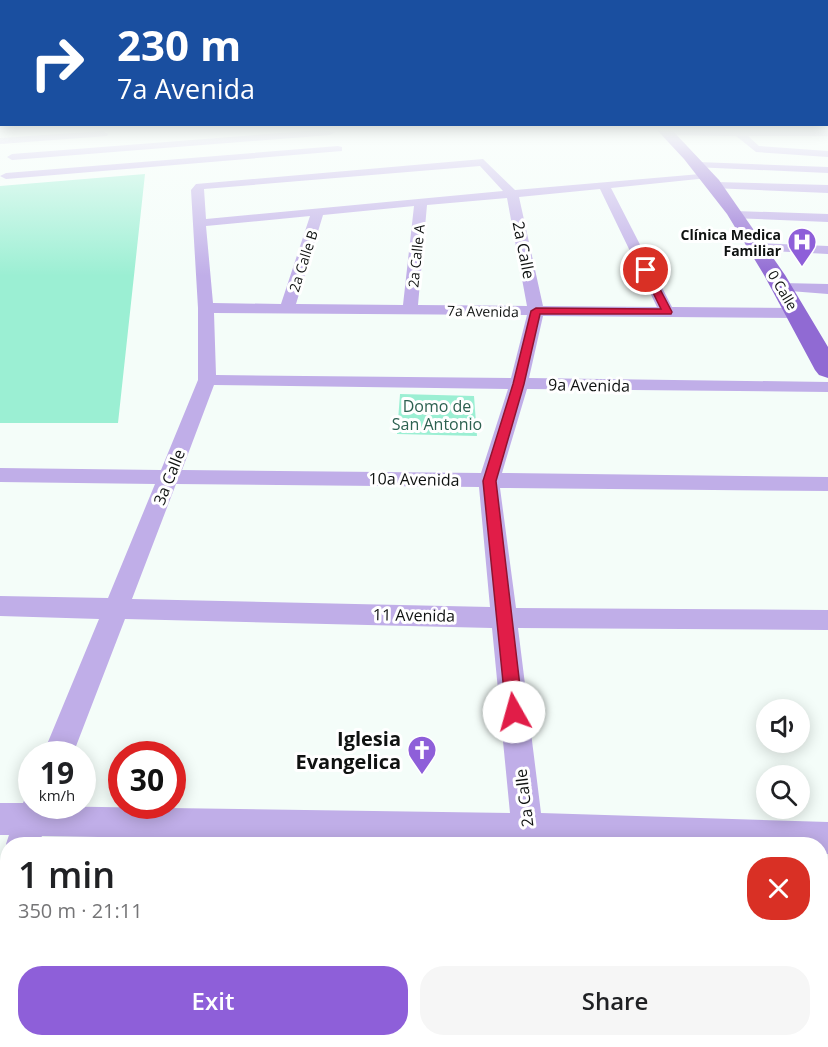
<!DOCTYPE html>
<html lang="en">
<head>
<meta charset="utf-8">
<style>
	body { margin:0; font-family:"Open Sans",sans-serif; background:#f6f6f6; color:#202124; height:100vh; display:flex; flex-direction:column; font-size:22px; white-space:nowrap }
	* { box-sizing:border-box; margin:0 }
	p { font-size:20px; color:#757577 }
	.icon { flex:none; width:33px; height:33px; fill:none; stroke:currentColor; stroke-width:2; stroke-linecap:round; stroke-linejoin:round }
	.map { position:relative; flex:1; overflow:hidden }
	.drawer { position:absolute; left:0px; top:837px; width:828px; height:210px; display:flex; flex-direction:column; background:#fff; border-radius:24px 24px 0 0; box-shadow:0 3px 15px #0003 }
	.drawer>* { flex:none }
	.top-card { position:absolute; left:0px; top:0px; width:828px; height:126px; box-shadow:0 3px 15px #0003; background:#1a4fa0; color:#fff; overflow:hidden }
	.fabs { position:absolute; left:756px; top:699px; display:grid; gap:12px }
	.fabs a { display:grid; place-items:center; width:54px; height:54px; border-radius:50%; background:#fff; box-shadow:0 3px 15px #0003; font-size:30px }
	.speed { position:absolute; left:18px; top:741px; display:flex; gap:12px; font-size:30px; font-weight:700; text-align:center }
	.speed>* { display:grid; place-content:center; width:78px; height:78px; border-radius:50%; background:#fff; box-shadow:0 3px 15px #0003; line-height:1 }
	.speed small { font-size:15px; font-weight:400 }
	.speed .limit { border:9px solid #d22; background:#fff; color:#111 }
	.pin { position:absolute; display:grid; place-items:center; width:51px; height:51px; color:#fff; margin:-26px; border:3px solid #fff; border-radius:50%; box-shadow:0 2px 6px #0007 }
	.me { position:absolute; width:66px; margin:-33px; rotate:353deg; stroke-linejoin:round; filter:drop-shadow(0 0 4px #0008) }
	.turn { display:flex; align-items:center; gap:21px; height:126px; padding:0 18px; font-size:27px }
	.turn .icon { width:78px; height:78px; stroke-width:2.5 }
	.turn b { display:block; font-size:42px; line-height:51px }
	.round { display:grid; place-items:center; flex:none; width:63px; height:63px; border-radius:24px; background:#f6f6f6 }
	.overview { display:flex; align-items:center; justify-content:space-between; height:102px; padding:0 18px }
	h1 { font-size:36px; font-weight:600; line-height:45px }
	.button { display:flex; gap:12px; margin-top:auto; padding:12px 18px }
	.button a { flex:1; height:69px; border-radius:24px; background:#8e5fd9; color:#fff; font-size:24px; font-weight:600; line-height:69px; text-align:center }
	.button a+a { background:#f6f6f6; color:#202124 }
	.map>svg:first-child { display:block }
	.green { fill:#9befd3 }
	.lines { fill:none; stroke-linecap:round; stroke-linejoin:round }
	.minor { fill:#c0aee8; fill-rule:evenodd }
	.primary { fill:#906ad3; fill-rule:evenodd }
	.route { fill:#e11d48; stroke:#92132f; stroke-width:1.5 }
	.labels { text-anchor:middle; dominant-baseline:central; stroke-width:6; stroke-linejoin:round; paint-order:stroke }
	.far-poi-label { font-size:14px; font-weight:bold; fill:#0f1211; stroke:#fff; text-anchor:end }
	.far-street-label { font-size:14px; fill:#0f1211; stroke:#fff }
	.street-label { font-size:16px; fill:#0f1211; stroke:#fff }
	.park-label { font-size:16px; fill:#2d6151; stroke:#fff }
	.near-poi-label { font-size:20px; font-weight:bold; fill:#0f1211; stroke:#fff; text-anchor:end }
</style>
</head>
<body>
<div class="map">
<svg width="828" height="1047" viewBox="0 0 828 1047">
	<rect width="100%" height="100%" fill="#f4fdf9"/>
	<path class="green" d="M145 174 118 423H0V186Z
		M400 394 474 396 477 436 397 434Z"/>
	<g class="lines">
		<path class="minor" d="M319 130 335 132 330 135 12 160 7 157 12 154Z
			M667 130H828V136H748L759 146 828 151V157L756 152 736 136 663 135 662 133Z
			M103 131 108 134 107 136 0 144V138Z
			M338 146 342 147V151L6 179 0 176 6 173Z
			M483 159 515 190 712 173V177L708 178 611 188 672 307 797 308 805 313 797 318 543 316 529 378 828 382V392L527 389 502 473 828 477V491L500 488 516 608 828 610V630L518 628 541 813 828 822V854H820V844H496L42 836 38 844H8V848L6 844 9 835H0V803H23L26 796 32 794V806L510 813 492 628 125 619 73 754H43L99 619 0 616V596L108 598 155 484 0 482V468L161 470 198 380V308L191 190 196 184ZM480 166 503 191 206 219 204 189ZM600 189 657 307 543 306 519 197ZM507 198 527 306 418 305 427 205ZM414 206 403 305 296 304 323 215ZM310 216 281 304 213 303 206 226ZM214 313 527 315 511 378 216 375ZM214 385 508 389 481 473 182 470ZM176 484 479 487 490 607 132 599Z
			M698 162 828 167V173L694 167V163Z
			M716 182 828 185V193L712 188V184Z
			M735 211 828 214V222L731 218V212Z
			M755 243 828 246V254L750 250V244Z
			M782 283 828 284V294L777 290 775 287 777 284Z
			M8 862V911L0 914V865Z
			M525 1040H563L564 1047H524Z"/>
		<path class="primary" d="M657 130H672L719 180 785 275 828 347V378L819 375 815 370 764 275 727 214 684 159Z"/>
	</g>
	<linearGradient id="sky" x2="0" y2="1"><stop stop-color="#61b7c8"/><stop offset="0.47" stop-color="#fafefc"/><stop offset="1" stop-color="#fafefc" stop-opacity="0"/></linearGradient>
	<rect width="828" height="276" fill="url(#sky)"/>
	<path class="route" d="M646 267 650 270 672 312 671 314H540L524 384 496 481 523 712 520 717 514 720 508 717 506 712 483 481 513 384 531 311 536 308 661 309 642 270Z"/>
	<defs>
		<g id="hospital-pin" transform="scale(1.5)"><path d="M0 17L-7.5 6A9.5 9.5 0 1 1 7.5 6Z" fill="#8e5fd9" stroke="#fff"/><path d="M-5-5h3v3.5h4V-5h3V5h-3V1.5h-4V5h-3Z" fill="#fff"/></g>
		<g id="church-pin" transform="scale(1.5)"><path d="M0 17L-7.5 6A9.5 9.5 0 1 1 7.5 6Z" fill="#8e5fd9" stroke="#fff"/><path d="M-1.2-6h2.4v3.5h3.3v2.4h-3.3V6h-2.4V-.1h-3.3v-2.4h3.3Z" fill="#fff"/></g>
	</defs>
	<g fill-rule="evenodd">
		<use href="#hospital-pin" x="802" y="242"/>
		<use href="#church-pin" x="422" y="750"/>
	</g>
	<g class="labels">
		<g class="far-poi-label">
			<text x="781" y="234">Clínica Medica<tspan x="781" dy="16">Familiar</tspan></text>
		</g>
		<g class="far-street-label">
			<text transform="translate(416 256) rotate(-84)">2a Calle A</text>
			<text transform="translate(303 261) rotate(-72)">2a Calle B</text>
			<text transform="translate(783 290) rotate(59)">0 Calle</text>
			<text transform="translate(483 311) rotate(1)">7a Avenida</text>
		</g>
		<g class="street-label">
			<text transform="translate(524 250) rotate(79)">2a Calle</text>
			<text transform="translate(589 385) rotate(1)">9a Avenida</text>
			<text transform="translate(169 477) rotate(-68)">3a Calle</text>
			<text transform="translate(414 479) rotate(1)">10a Avenida</text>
			<text transform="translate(414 615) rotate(1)">11 Avenida</text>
			<text transform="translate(524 798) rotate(-97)">2a Calle</text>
		</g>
		<g class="park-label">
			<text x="437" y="406">Domo de<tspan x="437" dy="18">San Antonio</tspan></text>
		</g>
		<g class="near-poi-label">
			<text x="401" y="738">Iglesia<tspan x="401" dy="23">Evangelica</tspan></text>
		</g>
	</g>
</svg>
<div class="fabs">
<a><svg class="icon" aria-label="sound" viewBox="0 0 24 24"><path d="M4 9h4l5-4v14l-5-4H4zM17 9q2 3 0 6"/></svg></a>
<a><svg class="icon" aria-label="search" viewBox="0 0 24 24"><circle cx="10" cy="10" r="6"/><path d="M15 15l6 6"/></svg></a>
</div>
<div class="speed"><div>19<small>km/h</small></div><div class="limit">30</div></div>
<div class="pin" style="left:646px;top:270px;background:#d93025"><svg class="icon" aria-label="arrive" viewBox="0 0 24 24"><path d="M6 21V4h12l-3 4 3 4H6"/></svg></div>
<svg class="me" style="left:514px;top:712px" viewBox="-20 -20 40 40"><circle r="19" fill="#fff"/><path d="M0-13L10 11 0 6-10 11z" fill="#e11d48"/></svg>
<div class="top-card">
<div class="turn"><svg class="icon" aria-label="right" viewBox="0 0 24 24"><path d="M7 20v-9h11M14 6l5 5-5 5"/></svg><div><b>230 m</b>7a Avenida</div></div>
</div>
<section class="drawer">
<div class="overview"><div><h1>1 min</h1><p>350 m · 21:11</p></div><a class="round" style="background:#d93025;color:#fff"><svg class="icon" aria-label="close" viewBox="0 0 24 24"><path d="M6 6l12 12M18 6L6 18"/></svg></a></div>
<div class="button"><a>Exit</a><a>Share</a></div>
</section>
</div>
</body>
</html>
